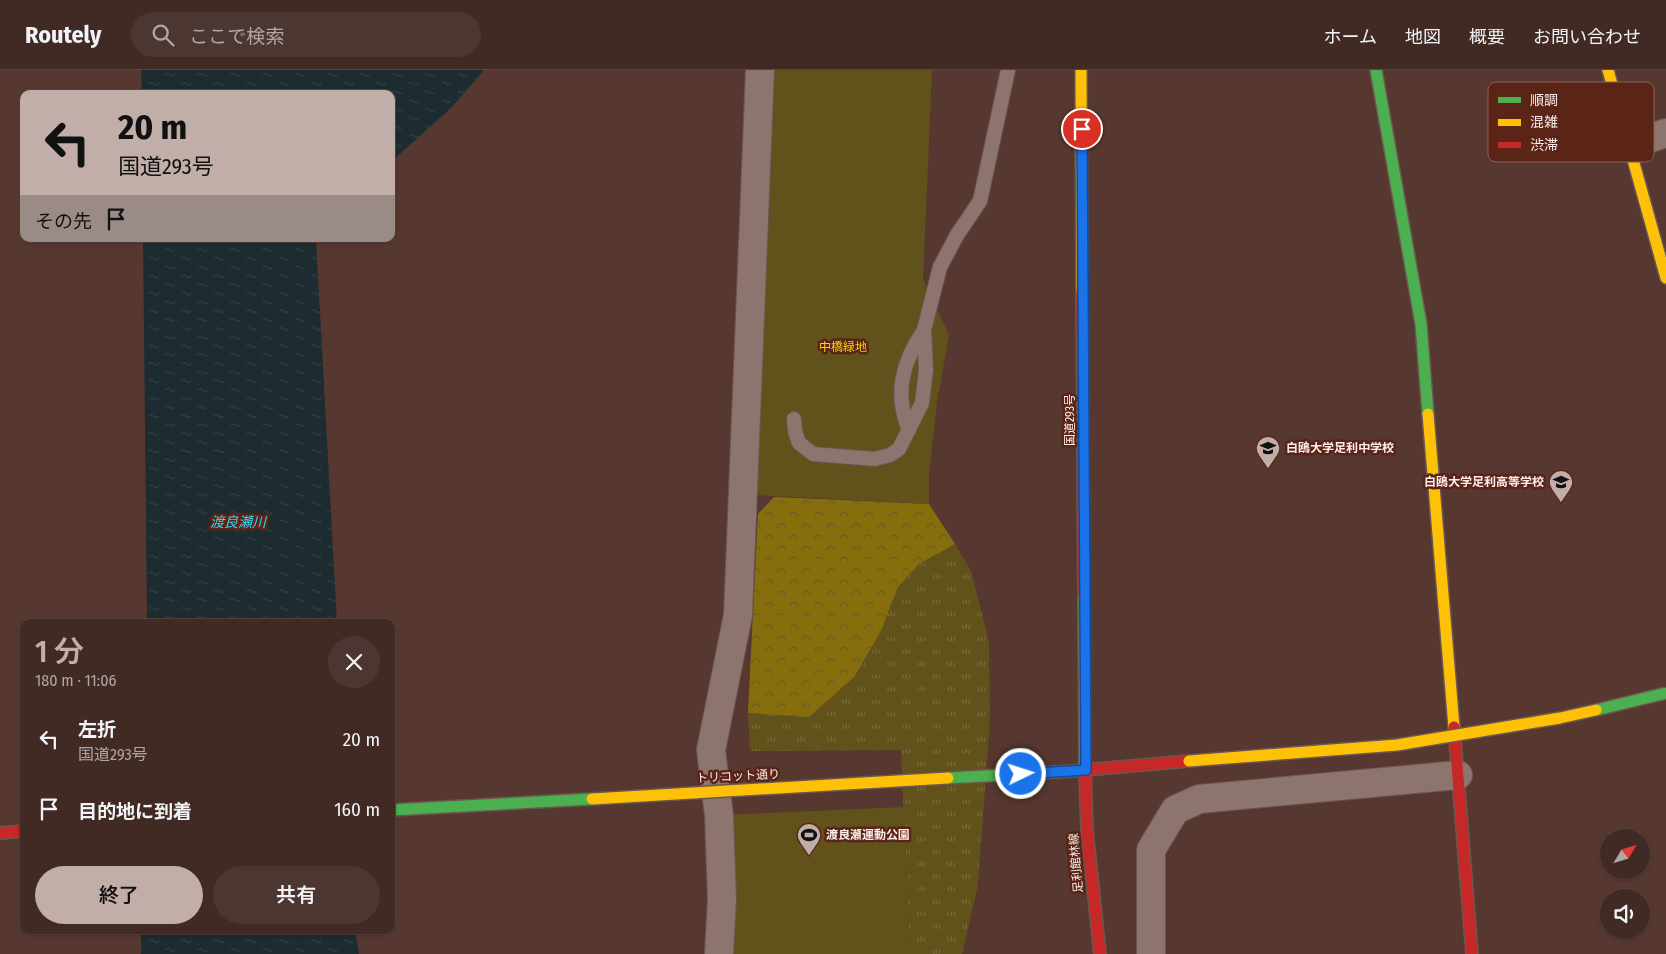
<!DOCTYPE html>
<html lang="ja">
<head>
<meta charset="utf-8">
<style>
	body { margin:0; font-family:"Fira Sans Condensed","Noto Sans JP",sans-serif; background:#4c3631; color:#f1f3f6; height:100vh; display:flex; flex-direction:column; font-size:19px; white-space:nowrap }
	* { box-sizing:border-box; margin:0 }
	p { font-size:16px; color:#aea7a6 }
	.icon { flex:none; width:28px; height:28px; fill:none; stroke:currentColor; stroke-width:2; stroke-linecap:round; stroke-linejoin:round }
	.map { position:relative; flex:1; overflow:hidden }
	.details { position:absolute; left:20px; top:549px; width:375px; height:315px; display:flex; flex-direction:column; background:#412a24; border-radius:10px; box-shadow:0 1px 4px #0004,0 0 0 1px #5a4641 }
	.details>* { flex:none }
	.banner { position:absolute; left:20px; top:20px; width:375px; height:152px; border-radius:10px; box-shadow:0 1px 4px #0004,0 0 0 1px #5a4641; background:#c2aea9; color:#111; overflow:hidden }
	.needle { width:32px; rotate:52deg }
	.tools { position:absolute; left:1600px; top:759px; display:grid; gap:10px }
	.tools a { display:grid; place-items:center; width:50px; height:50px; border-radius:50%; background:#412a24; box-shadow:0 1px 4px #0004,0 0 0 1px #5a4641; font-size:25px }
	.pin { position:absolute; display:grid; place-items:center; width:42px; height:42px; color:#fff; margin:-21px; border:2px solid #fff; border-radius:50%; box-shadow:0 1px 5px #0007 }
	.me { position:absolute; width:55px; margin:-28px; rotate:86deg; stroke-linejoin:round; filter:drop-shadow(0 0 4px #0008) }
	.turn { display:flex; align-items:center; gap:18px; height:105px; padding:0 15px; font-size:22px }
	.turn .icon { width:65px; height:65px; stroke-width:2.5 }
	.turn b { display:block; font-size:35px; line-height:42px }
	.then { display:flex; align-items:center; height:48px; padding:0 15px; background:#0003; gap:10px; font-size:19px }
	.round { display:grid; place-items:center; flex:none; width:52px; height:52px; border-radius:26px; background:#4c3631 }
	.summary { display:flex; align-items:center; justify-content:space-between; height:85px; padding:0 15px }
	h1 { font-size:30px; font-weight:600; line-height:38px; color:#c2aea9 }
	.button { display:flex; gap:10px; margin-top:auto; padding:10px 15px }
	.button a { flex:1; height:58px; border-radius:30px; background:#c2aea9; color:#111; font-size:20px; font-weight:600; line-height:58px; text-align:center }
	.button a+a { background:#4c3631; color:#f1f3f6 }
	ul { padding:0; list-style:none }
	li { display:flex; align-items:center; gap:15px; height:70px; padding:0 15px }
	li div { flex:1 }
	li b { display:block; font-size:19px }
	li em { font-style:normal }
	header { display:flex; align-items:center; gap:30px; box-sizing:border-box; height:70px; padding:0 25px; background:#412a24; border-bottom:1px solid #5a4641 }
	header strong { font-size:24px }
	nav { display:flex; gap:28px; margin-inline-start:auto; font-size:18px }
	.search { width:350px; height:45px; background:#4c3631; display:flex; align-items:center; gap:12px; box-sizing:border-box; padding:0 18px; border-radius:28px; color:#aea7a6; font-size:19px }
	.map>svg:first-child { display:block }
	.grass { fill:url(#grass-tufts) }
	.forest { fill:url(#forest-crowns) }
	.park { fill:#61511a }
	.water { fill:url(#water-ripples) }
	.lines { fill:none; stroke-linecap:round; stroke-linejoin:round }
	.lane-casing { stroke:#6c5650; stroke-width:16 }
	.street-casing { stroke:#6c5650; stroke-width:30 }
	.fast-casing { stroke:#6c5650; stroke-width:14 }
	.slow-casing { stroke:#6c5650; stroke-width:14 }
	.jam-casing { stroke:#6c5650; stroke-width:14 }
	.lane { stroke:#8d746f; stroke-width:14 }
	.street { stroke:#8d746f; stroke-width:28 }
	.fast { stroke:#4caf50; stroke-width:11 }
	.slow { stroke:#ffc107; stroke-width:11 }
	.jam { stroke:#c62828; stroke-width:11 }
	.fast-bridge-casing { stroke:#6c5650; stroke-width:14; stroke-linecap:butt }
	.slow-bridge-casing { stroke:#6c5650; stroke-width:14; stroke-linecap:butt }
	.fast-bridge { stroke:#4caf50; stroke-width:11 }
	.slow-bridge { stroke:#ffc107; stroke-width:11 }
	.route-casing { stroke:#114b97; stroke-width:12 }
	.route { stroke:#1a73e8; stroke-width:9 }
	.labels { text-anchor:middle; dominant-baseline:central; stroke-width:5; stroke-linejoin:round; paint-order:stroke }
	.park-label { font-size:12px; fill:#f5cf14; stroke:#5a2417 }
	.street-label { font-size:12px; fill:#fceeea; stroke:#5a2417 }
	.poi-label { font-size:12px; font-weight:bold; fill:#fceeea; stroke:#5a2417; text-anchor:start }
	.water-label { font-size:14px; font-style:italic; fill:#27dafd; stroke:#5a2417 }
	.key { fill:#5a2417; stroke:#8b6156; stroke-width:1 }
	.key-label { font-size:14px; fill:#fceeea }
</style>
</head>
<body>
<header>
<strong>Routely</strong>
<div class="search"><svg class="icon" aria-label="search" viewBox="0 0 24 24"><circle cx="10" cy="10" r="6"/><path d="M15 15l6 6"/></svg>ここで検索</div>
<nav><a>ホーム</a><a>地図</a><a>概要</a><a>お問い合わせ</a></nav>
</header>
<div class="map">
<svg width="1666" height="884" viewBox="0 0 1666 884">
	<defs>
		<pattern id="grass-tufts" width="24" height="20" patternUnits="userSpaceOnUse" patternTransform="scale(1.25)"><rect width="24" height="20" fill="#61511a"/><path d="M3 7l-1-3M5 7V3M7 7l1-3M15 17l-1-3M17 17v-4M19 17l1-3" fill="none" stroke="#796a3b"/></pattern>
		<pattern id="forest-crowns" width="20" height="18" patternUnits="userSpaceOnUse" patternTransform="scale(1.25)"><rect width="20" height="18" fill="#866e0d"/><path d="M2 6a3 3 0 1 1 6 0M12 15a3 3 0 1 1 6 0" fill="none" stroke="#695a2a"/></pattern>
		<pattern id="water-ripples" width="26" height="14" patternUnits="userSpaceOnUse" patternTransform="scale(1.25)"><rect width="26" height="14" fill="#1c2c30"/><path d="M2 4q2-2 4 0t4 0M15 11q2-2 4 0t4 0" fill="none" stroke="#334144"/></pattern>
	</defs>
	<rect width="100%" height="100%" fill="#573830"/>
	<path class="grass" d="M955 474 971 501 989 572 990 648 978 815 962 884H910L901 680 750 681 748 643 772 644 882 559 898 517 919 494Z"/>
	<path class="forest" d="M774 427 929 434 955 474 919 494 898 517 882 559 854 607 809 647 748 643 758 444Z"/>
	<path class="park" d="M750 0H932L923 209 949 265 937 332 929 403V434L734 424Z
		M904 737 910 884H712L719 745Z"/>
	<path class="water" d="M141 0H484L452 37 391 92V24H142Z
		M143 169H316L337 552H147Z
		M141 860H355L359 884H141Z"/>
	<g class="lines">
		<g class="lane-casing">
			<path id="lane" d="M794 349 795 361 799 373 813 384 875 389 890 385 899 379 922 333 926 300 924 260 940 197 957 165 980 131 1008 0
				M909 360C894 324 902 292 924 260"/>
		</g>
		<g class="street-casing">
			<path id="street" d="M1629 75 1666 63
				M719 884 722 829 719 745 711 680 738 545 760 0
				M1151 884V780L1175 740 1199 729 1458 705"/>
		</g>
		<g class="fast-casing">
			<path id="fast" d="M1376 0 1421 254 1428 344
				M1041 703 1085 700 1084 526"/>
		</g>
		<g class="slow-casing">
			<path id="slow" d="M1081 0 1082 221
				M1608 0 1666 208
				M1428 344 1454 657"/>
		</g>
		<g class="jam-casing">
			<path id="jam" d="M1082 221 1084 526
				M1454 657 1472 884
				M1085 700 1189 691
				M1085 700 1087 760 1100 884
				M0 763 24 761"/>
		</g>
		<use href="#lane" class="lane"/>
		<use href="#street" class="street"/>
		<use href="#fast" class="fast"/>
		<use href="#slow" class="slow"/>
		<use href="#jam" class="jam"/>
		<g class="fast-bridge-casing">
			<path id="fast-bridge" d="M1596 640 1666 623
				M948 708 1041 703
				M391 740 592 729"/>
		</g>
		<g class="slow-bridge-casing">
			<path id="slow-bridge" d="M1189 691 1397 675 1560 648 1596 640
				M592 729 948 708"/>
		</g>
		<use href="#fast-bridge" class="fast-bridge"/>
		<use href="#slow-bridge" class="slow-bridge"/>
	</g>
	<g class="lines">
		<g class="route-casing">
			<path id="route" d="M1021 704 1086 700 1082 59"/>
		</g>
		<use href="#route" class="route"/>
	</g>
	<defs>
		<g id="school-pin" transform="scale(1.25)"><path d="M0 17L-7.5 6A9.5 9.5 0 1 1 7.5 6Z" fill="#c2aea9" stroke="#5a2417"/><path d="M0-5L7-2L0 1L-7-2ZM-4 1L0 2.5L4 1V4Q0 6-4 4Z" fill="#111"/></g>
		<g id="stadium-pin" transform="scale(1.25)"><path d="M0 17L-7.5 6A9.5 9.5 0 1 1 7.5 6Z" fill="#c2aea9" stroke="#5a2417"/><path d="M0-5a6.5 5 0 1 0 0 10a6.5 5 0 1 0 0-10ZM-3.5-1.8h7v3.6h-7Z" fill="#111"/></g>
	</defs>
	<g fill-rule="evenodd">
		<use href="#school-pin" x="1268" y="378"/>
		<use href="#school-pin" x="1561" y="412"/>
		<use href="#stadium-pin" x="809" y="765"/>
	</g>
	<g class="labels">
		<g class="park-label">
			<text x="843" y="277">中橋緑地</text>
		</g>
		<g class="street-label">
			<text transform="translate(1070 350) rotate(-90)">国道293号</text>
			<text transform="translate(738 706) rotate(-3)">トリコット通り</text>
			<text transform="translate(1076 793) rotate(-95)">足利館林線</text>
		</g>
		<g class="poi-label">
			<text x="1286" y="378">白鴎大学足利中学校</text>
			<text x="1544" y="412" text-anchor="end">白鴎大学足利高等学校</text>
			<text x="826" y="765">渡良瀬運動公園</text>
		</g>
		<g class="water-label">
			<text x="238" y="452">渡良瀬川</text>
		</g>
	</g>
	<rect x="1488" y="12" width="166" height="80" rx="8" class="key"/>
	<rect x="1498" y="27" width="23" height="6" fill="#4caf50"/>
	<rect x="1498" y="49" width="23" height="7" fill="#ffc107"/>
	<rect x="1498" y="72" width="23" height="6" fill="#c62828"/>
	<g class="key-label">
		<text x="1530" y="35">順調</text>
		<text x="1530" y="57">混雑</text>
		<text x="1530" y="80">渋滞</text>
	</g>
</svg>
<div class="tools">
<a><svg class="needle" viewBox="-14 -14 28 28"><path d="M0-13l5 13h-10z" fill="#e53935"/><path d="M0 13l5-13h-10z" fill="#aea7a6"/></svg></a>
<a><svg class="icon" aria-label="sound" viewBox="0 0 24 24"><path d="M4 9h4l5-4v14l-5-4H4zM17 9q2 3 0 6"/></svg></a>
</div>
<div class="pin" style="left:1082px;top:59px;background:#d93025"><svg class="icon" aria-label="arrive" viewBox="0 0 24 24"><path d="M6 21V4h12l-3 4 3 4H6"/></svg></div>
<svg class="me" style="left:1021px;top:704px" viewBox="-20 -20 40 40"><circle r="17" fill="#1a73e8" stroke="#fff" stroke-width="3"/><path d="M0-11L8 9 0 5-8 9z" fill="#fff"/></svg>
<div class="banner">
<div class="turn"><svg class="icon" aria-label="left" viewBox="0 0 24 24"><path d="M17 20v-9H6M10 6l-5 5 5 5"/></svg><div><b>20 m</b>国道293号</div></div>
<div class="then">その先<svg class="icon" aria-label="arrive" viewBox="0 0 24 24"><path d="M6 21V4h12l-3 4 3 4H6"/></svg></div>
</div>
<section class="details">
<div class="summary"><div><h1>1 分</h1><p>180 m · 11:06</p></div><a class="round"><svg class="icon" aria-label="close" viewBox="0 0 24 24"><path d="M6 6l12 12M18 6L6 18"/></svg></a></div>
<ul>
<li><svg class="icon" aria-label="left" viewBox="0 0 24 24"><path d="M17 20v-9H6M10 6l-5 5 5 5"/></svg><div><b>左折</b><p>国道293号</p></div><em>20 m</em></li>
<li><svg class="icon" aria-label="arrive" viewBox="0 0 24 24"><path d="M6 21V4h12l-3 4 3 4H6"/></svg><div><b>目的地に到着</b></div><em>160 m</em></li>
</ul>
<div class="button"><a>終了</a><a>共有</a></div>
</section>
</div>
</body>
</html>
